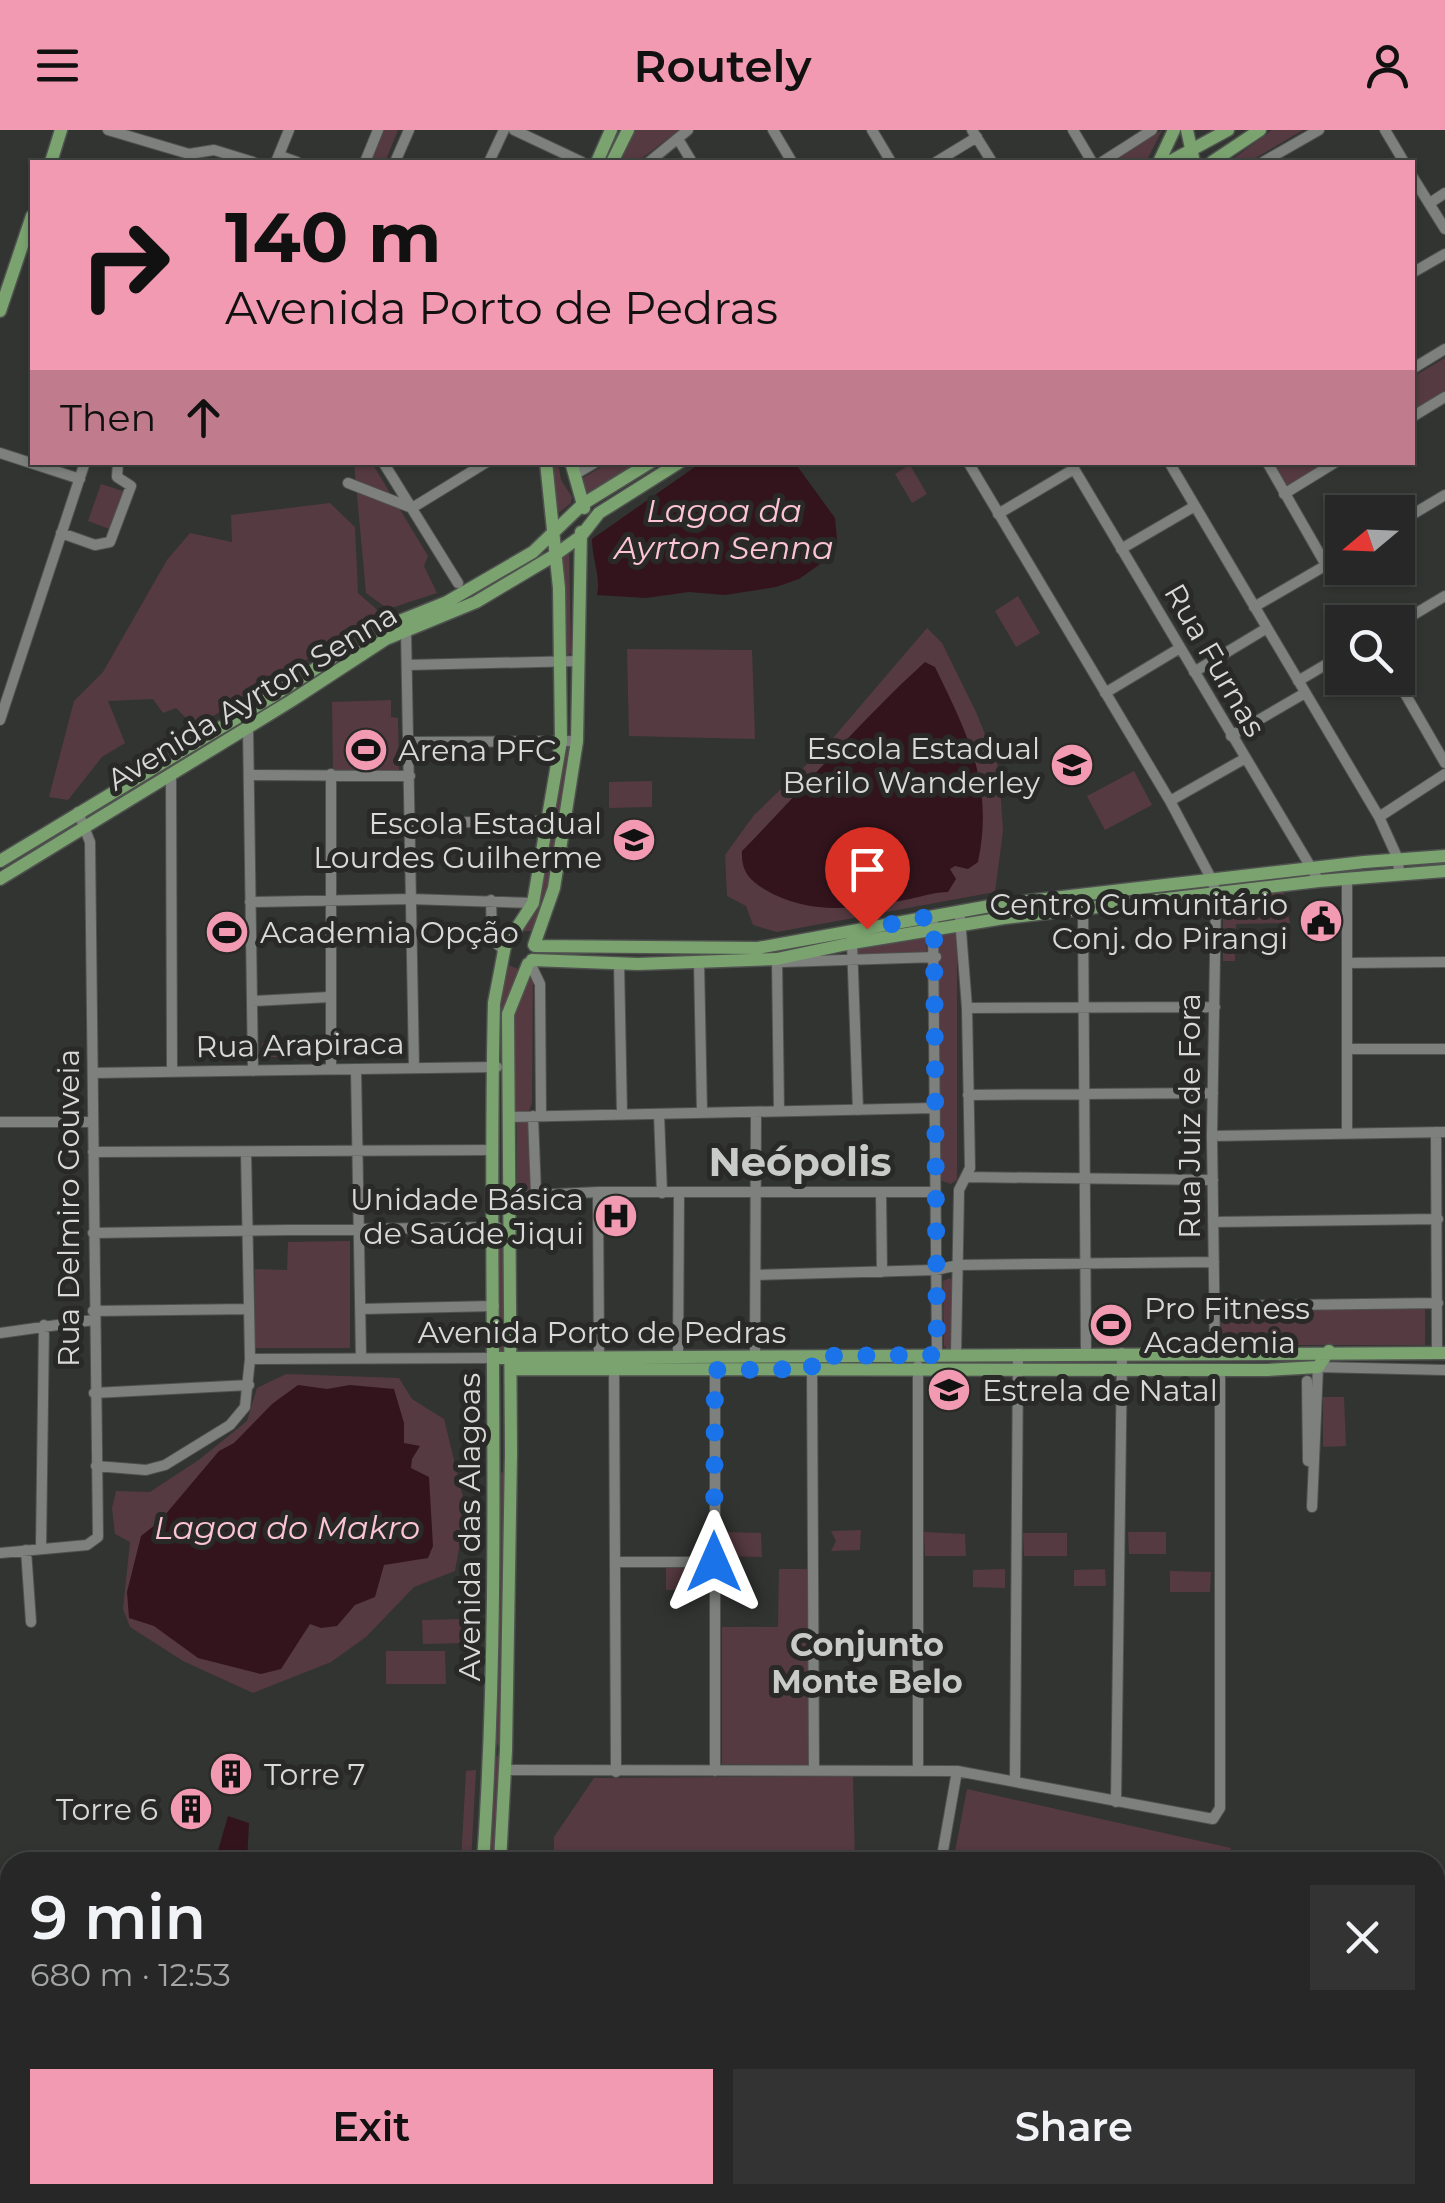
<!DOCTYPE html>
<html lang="en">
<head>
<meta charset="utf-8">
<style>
	body { margin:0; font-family:Montserrat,sans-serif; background:#323332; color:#f1f3f6; height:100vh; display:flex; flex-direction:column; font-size:38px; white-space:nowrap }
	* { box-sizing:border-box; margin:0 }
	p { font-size:32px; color:#a4a5a7 }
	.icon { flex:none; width:55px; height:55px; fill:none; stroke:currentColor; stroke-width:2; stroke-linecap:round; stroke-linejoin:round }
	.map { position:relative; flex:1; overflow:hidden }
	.drawer { position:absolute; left:0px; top:1722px; width:1445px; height:352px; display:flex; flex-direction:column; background:#262726; border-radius:30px 30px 0 0; box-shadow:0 2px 8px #0004,0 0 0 2px #424443 }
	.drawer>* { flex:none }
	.guide { position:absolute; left:30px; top:30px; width:1385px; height:305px; border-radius:0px; box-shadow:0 2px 8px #0004,0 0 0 2px #424443; background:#f19ab1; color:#111; overflow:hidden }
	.needle { width:65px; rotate:251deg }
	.controls { position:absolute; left:1325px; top:365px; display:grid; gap:20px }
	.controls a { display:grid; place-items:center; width:90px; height:90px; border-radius:0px; background:#262726; box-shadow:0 2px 8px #0004,0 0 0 2px #424443; font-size:50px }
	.pin { position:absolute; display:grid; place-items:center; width:85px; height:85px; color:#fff; margin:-102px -42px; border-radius:50% 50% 50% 0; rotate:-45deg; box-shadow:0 0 10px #0007 }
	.pin .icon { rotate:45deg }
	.me { position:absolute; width:110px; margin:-55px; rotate:0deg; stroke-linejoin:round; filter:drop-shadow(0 0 8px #0008) }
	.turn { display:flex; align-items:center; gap:35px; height:210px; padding:0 30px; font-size:45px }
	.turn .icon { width:130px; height:130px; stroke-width:2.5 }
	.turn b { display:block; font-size:70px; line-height:85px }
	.then { display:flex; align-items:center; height:95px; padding:0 30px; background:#0003; gap:20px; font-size:38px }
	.round { display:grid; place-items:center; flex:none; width:105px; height:105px; border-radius:0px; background:#323332 }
	.headline { display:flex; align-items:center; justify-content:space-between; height:170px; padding:0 30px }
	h1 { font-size:60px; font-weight:600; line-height:75px }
	.action { display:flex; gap:20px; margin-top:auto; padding:20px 30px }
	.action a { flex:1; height:115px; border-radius:0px; background:#f19ab1; color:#111; font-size:40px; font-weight:600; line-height:115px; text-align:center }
	.action a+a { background:#323332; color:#f1f3f6 }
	header { display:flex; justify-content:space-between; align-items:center; height:130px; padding:0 30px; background:#f19ab1; color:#111; font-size:45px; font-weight:600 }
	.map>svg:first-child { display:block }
	.green { fill:#553a41 }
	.water { fill:#33141d }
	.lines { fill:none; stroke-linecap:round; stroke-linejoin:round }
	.minor-casing { stroke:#4f514f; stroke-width:12 }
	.major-casing { stroke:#4f514f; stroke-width:15 }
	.minor { stroke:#7e807e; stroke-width:10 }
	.major { stroke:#7aa36f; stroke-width:12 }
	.route { stroke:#1a73e8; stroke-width:18; stroke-dasharray:0 32.4 }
	.labels { text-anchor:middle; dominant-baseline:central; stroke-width:10; stroke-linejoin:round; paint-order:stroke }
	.street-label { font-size:30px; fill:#d8d9d8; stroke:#292a28 }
	.poi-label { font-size:30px; fill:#d8d9d8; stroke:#292a28; text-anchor:end }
	.water-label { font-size:32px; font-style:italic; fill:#fdc5d3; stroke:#292a28 }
	.neighbourhood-label { font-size:32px; font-weight:bold; fill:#c9cbc8; stroke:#292a28 }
	.district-label { font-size:40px; font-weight:bold; fill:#c9cbc8; stroke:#292a28 }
</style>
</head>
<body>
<header><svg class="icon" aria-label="menu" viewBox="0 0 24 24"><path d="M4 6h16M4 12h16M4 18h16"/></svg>Routely<svg class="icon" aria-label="person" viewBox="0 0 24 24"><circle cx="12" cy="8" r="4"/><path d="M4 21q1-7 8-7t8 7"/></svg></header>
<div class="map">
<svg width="1445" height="2073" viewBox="0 0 1445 2073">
	<rect width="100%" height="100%" fill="#323432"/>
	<path class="green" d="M381 0H398L385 32H368Z
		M629 0H679L637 32H614Z
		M1162 0 1146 32H1110Z
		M1272 0H1303L1249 32H1229Z
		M1445 228V261L1413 281V247Z
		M354 333H372L428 426 424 436 437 463 388 479 366 463Z
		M546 333H558L561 350 572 367 571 373 551 389Z
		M608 333H636L585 364 578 351Z
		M1272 333H1329L1286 359Z
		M910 335 927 364 912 373 895 344Z
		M101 354 126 362 112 400 88 391Z
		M330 373 355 397 358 463 382 484 195 597 176 578 163 583 153 569 108 571 125 613 102 627 68 670 49 667 74 571 103 542 167 430 190 403 232 412 231 385Z
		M569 419 571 523 564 528 556 431Z
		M1018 466 1040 503 1016 517 995 481Z
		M927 498 942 513 976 582 999 639 1003 701 995 762 777 802 753 795 746 776 727 766 725 725 754 685 827 615Z
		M627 519 752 520 755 609 629 606Z
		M391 570V587L398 588 399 640H333L332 572Z
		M561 615H568L570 620 540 801H520L532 781Z
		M1134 641 1152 675 1105 700 1087 666Z
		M652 651V677L609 678V652Z
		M1283 761 1290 793 1236 794 1235 831H1223V769Z
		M957 801V1050L951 1054 939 1050 938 811 943 802Z
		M926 808 927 824 858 828 857 819Z
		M504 833 518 839 507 881 506 925 497 929 498 873Z
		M530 845 533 847 532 973 529 981H513L514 876Z
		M262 913H289V927H263Z
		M517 991H530V1060H517Z
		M504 1102 508 1224 500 1223 499 1107Z
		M350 1111V1218H255V1139L287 1140 288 1112Z
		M950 1148 953 1153 952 1217 948 1219 944 1216 943 1151Z
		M1425 1178V1215H1228L1221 1203 1222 1179Z
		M286 1244 399 1248 412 1269 444 1289 466 1379 455 1441 414 1457 366 1507 331 1532 253 1563 183 1531 130 1497 123 1479 130 1412 115 1404 112 1378 116 1361 150 1362 200 1329 247 1291 257 1258Z
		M1323 1267H1344L1346 1316 1323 1317Z
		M501 1342 504 1343 503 1386 507 1390 503 1614 499 1616 494 1612Z
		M861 1400 860 1420 831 1421 836 1411 831 1401Z
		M721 1402 761 1403 762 1427 721 1426Z
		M924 1402 965 1404 966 1426H925Z
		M1128 1402H1166V1424H1129Z
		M1023 1403H1067V1426H1024Z
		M666 1435H706V1460H666Z
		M779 1439H808L809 1635 722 1634V1497H778Z
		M1005 1439V1458L973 1457V1440Z
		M1105 1439 1106 1456H1074V1440Z
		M1170 1441 1211 1442 1210 1462H1170Z
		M464 1489 465 1513 423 1514 422 1490Z
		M386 1521H445L446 1554H386Z
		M498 1625 504 1627 495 1732H487L494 1629Z
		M476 1640 471 1732H461L466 1641Z
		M853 1646 855 1732H554V1707L594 1648Z
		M967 1659 1231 1718 1228 1732H953Z
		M403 2065H462L458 2073H386Z
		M782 2065H861V2073H782Z
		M1031 2065H1096L1095 2073H1030Z
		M1339 2065H1421L1419 2073H1337Z"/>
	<path class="water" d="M702 332 795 333 835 388 837 409 826 430 799 449 776 457 725 465 689 462 646 468 597 465C601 447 592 429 592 409Z
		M925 532 935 537C968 605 994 655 978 732L968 739 955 736 950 739 956 749 948 762C934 762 924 766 910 769 859 778 811 787 764 759 748 749 741 740 742 721 804 658 860 591 925 532Z
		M298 1255 327 1259 350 1255 394 1259 404 1293V1313L420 1316 412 1329 411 1338 429 1347 433 1416 428 1428 384 1435 375 1467 355 1475 337 1496 321 1498 310 1494 281 1539 261 1544 198 1528 154 1496 129 1488 127 1462 141 1406 159 1392 219 1321 234 1313 272 1274Z
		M228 1686 249 1693 247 1732H221L217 1724Z"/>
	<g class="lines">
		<g class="minor-casing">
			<path id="minor" d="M108 0 189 24 214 20 253 32
				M514 0 582 32
				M773 0 792 32
				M872 0 891 32
				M972 0 992 32
				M1073 0 1092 32
				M1385 0 1404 32
				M678 9 692 32
				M280 26 297 32
				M276 32 289 0
				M365 32 378 0
				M395 32 409 0
				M489 32 504 0
				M649 32 688 0
				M936 32 977 7
				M1102 32 1152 0
				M1263 32 1319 0
				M1412 46 1445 99
				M1430 73 1445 63
				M1412 143 1445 124
				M1412 239 1445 219
				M1412 287 1445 267
				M0 323 80 349
				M383 332 458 453
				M968 332 1170 671 1212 750 1216 764 1212 1006 1215 1222
				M1070 332 1319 751
				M1169 332 1379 687 1398 729 1399 744
				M1267 332 1326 435
				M574 345 596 332
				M348 353 412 378 487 332
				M1284 364 1336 332
				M998 384 1074 339
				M1398 393 1445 365
				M61 403 95 415 110 412 131 356 117 347 118 332
				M1121 419 1195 376
				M1254 477 1342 426
				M1398 494 1445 466
				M406 500 414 938
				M407 535 579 531
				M1194 542 1267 498
				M1396 548 1445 633
				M1298 551 1342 525
				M1105 563 1180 518
				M0 590 85 332
				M248 597 253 941
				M1231 606 1305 563
				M410 612 577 611
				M171 645 172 942
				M251 645 410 646
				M1170 671 1244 629
				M1379 687 1445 644
				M411 693 547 691
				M1347 749V1004
				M491 770 492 810 504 820
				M250 772 410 769 533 773
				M1083 780 1086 1224
				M933 792 937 1225
				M852 813 858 980
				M777 829 779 981
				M699 832 702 983
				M782 832 936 827
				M530 833 540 854 541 986
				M619 833 622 984
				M1347 833 1445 832
				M252 871 330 867
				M967 878 1215 877
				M1347 919H1445
				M331 939V644
				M356 939 361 1227
				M93 943 497 937
				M968 965 1213 963
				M659 984 662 1063
				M533 986 536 1064
				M509 987 935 978
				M0 992H93
				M1436 1002 1437 1222
				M1212 1006 1445 1002
				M93 1022 493 1020
				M966 1047 1213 1050
				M598 1062 599 1229
				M881 1063 882 1142
				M494 1067 598 1062H935
				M1213 1092 1438 1089
				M93 1103 497 1097
				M757 1145 936 1140 958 1135 1214 1132
				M1214 1176 1438 1173
				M361 1179 494 1176
				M93 1181 249 1179
				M0 1203 93 1190
				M956 1224 959 1060 970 1038 967 878 960 788
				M755 1227 756 982
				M678 1228 679 1062
				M250 1229 495 1228
				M614 1233 616 1642
				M812 1236 814 1640
				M918 1236V1640
				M715 1240V1641
				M1307 1251 1308 1331
				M94 1263 249 1255
				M96 1336 146 1340 165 1335 230 1295 245 1277 250 1229 246 1022
				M1312 1377 1318 1237 1445 1240
				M41 1418 44 1195
				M26 1420 31 1492
				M0 1423 87 1415 98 1407 90 712 78 682
				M615 1432H714
				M505 1640 957 1641 1213 1689 1220 1678V1239
				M1015 1652 1018 1224
				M1116 1672 1122 1223
				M941 1732 957 1641
				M883 2073 884 2065
				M1434 2073 1445 2010"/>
		</g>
		<g class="major-casing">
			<path id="major" d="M1187 0 1194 32
				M51 32 61 0
				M597 32 611 0
				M612 32 628 0
				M1159 32 1174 0
				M1169 32 1228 0
				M1212 32 1260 0
				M0 181 32 86
				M571 332 584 378
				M0 731 273 566 372 502 447 472 533 422 583 374 651 332
				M0 749 291 571 386 509 476 472 555 425 581 406 599 383 680 332
				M534 815 554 758 577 611 581 402
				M535 816 758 818 1001 774 1364 732 1445 726
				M532 830 638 834 777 829 852 813 1004 788 1319 751 1445 741
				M495 1228 1445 1223
				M511 1239 1267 1240 1318 1237 1329 1221
				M483 1732C503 1446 487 1160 494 873L505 816 533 773 561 611 559 458 546 332
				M500 1732 506 1620 511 1323 508 884 528 834
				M0 2044 10 2047
				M145 2065 213 2073
				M370 2073 389 2065
				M468 2073 471 2065"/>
		</g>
		<use href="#minor" class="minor"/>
		<use href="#major" class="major"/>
	</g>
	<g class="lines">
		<path class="route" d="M714 1432 715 1240 812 1239V1226L937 1225 934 799 932 786 867 799"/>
	</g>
	<defs>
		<g id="stadium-disc" transform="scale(2.25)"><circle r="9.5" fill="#f19ab1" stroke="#292a28"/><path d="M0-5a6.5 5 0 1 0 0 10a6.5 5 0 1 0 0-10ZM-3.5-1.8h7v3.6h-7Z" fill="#111"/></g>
		<g id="school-disc" transform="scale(2.25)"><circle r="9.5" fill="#f19ab1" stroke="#292a28"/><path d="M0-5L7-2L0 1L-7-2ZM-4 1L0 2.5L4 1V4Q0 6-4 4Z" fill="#111"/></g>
		<g id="civic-disc" transform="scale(2.25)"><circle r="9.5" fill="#f19ab1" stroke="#292a28"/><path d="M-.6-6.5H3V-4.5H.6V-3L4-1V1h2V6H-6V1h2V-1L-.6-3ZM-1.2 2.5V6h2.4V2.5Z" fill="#111"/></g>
		<g id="hospital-disc" transform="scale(2.25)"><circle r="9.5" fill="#f19ab1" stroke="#292a28"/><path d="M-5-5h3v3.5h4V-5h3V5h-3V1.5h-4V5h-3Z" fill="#111"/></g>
		<g id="building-disc" transform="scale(2.25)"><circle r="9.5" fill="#f19ab1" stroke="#292a28"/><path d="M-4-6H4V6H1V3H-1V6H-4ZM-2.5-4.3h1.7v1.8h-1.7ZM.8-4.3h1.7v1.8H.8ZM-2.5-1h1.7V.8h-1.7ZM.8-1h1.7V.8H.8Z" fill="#111"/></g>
	</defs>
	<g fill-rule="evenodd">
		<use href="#stadium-disc" x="366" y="620"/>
		<use href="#school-disc" x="1072" y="635"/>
		<use href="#school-disc" x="634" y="710"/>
		<use href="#civic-disc" x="1321" y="791"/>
		<use href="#stadium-disc" x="227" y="802"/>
		<use href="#hospital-disc" x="616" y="1086"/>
		<use href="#stadium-disc" x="1111" y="1195"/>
		<use href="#school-disc" x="949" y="1260"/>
		<use href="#building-disc" x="231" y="1644"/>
		<use href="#building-disc" x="191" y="1679"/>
	</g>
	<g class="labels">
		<g class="street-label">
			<text transform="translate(1215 530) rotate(60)">Rua Furnas</text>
			<text transform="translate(252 567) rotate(-31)">Avenida Ayrton Senna</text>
			<text transform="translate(300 915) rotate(-1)">Rua Arapiraca</text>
			<text transform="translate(1189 986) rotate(-90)">Rua Juiz de Fora</text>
			<text transform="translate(68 1078) rotate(-90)">Rua Delmiro Gouveia</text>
			<text x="602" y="1202">Avenida Porto de Pedras</text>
			<text transform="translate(469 1397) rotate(-90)">Avenida das Alagoas</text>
		</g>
		<g class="poi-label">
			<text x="1040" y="618">Escola Estadual<tspan x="1040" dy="34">Berilo Wanderley</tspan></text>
			<text x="398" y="620" text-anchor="start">Arena PFC</text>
			<text x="602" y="693">Escola Estadual<tspan x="602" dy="34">Lourdes Guilherme</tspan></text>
			<text x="1288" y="774">Centro Cumunitário<tspan x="1288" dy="34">Conj. do Pirangi</tspan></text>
			<text x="260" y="802" text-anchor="start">Academia Opção</text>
			<text x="584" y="1069">Unidade Básica<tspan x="584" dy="34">de Saúde Jiqui</tspan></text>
			<text x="1144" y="1178" text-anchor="start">Pro Fitness<tspan x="1144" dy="34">Academia</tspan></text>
			<text x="982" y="1260" text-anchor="start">Estrela de Natal</text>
			<text x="264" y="1644" text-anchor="start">Torre 7</text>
			<text x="158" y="1679">Torre 6</text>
		</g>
		<g class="water-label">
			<text x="724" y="380">Lagoa da<tspan x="724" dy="37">Ayrton Senna</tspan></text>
			<text x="287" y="1397">Lagoa do Makro</text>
		</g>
		<g class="neighbourhood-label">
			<text x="867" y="1514">Conjunto<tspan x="867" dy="37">Monte Belo</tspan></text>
		</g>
		<g class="district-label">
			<text x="800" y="1031">Neópolis</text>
		</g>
	</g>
</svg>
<div class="controls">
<a><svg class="needle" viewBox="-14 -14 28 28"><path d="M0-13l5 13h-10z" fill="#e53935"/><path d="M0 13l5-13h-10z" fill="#a4a5a7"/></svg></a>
<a><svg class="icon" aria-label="search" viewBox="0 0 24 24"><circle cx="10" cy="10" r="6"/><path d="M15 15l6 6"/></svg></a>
</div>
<div class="pin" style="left:867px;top:799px;background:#d93025"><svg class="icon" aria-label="arrive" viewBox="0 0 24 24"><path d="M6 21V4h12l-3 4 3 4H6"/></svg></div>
<svg class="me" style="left:714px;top:1432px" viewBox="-20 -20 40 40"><path d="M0-17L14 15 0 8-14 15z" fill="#1a73e8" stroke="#fff" stroke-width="4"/></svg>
<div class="guide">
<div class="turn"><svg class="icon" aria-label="right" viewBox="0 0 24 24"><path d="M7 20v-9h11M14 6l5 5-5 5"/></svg><div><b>140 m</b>Avenida Porto de Pedras</div></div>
<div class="then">Then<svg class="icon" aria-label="ahead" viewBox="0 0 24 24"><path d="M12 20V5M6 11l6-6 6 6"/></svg></div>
</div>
<section class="drawer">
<div class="headline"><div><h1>9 min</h1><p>680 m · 12:53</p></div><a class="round"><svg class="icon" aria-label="close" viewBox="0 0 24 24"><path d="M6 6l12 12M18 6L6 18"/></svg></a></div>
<div class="action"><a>Exit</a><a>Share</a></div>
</section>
</div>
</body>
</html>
